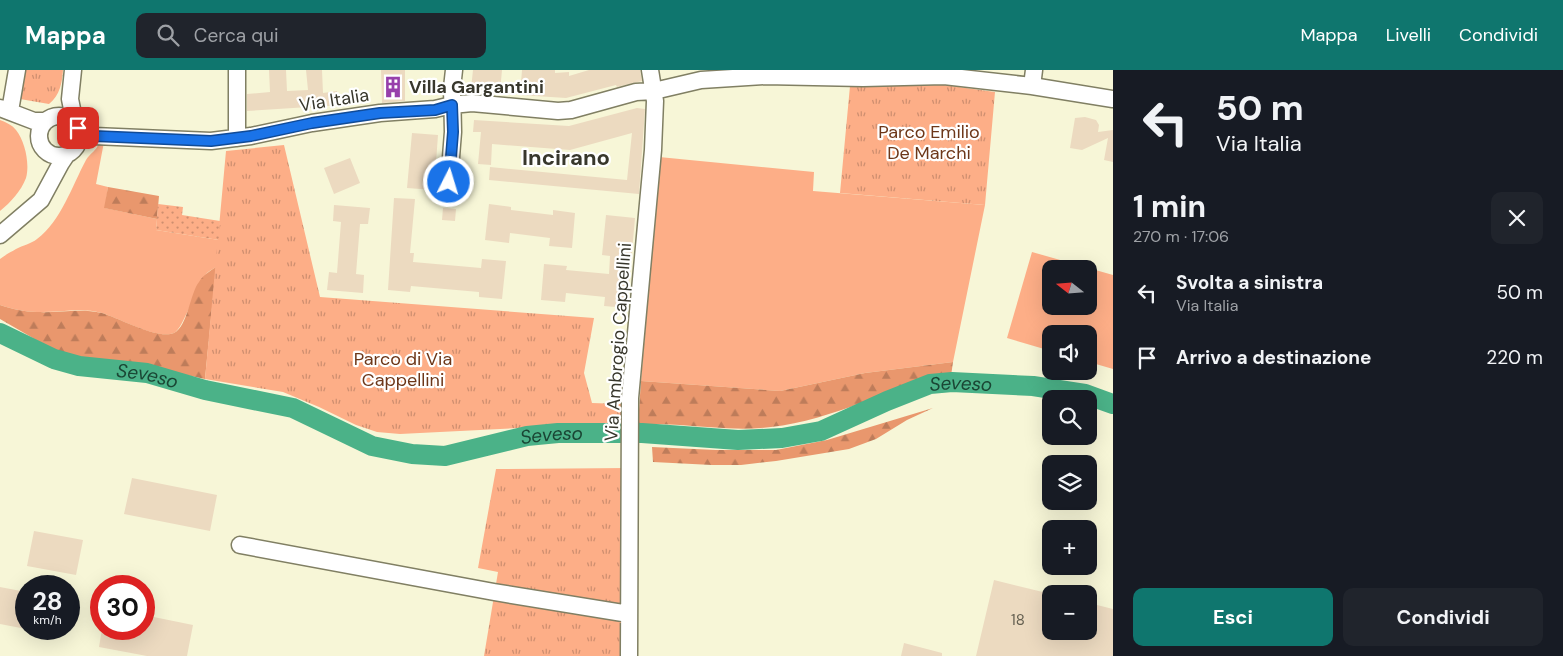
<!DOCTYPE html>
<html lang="it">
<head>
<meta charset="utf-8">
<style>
	body { margin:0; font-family:"DM Sans",sans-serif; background:#20242c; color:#f1f3f6; height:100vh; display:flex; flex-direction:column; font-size:19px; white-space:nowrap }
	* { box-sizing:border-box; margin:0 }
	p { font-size:16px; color:#9ea1a6 }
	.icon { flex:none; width:28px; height:28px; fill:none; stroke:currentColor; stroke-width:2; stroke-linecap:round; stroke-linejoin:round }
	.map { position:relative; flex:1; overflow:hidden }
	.details { display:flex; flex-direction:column; background:#171b24; width:450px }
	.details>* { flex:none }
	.guide { background:#171b24; color:#f1f3f6; overflow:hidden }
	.needle { width:32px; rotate:287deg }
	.fabs { position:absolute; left:1042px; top:190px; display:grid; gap:10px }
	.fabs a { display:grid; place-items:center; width:55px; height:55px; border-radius:10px; background:#171b24; box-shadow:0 5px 20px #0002; font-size:25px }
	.speed { position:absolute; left:15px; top:505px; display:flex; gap:10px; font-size:25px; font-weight:700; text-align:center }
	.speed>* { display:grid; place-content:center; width:65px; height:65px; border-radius:50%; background:#171b24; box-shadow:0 5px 20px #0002; line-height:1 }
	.speed small { font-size:12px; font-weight:400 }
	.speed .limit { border:8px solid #d22; background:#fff; color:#111 }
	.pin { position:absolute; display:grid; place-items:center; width:42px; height:42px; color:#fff; margin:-21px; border-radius:10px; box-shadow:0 2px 8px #0006 }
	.me { position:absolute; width:55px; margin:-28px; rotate:5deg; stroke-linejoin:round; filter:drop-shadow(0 0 4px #0008) }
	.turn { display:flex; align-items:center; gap:18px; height:105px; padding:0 20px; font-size:22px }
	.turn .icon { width:65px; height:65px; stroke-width:2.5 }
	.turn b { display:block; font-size:35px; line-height:42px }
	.round { display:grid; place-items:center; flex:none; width:52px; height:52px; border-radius:10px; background:#20242c }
	.head { display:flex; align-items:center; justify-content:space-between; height:85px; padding:0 20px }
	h1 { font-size:30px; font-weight:700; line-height:38px }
	.action { display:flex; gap:10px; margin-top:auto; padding:10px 20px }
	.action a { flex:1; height:58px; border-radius:10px; background:#0f766e; color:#fff; font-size:20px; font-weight:700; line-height:58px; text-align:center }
	.action a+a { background:#20242c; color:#f1f3f6 }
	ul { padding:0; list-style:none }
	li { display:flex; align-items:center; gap:15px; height:65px; padding:0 20px }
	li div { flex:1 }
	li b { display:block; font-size:19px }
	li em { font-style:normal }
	header { display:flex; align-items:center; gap:30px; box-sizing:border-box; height:70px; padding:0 25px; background:#0f766e; color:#fff }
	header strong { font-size:24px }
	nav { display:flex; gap:28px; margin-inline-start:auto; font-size:18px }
	.search { width:350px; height:45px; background:#20242c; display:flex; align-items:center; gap:12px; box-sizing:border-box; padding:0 18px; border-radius:10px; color:#9ea1a6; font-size:19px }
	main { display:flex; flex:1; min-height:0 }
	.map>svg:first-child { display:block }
	.grass { fill:#fdae87; fill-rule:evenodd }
	.forest { fill:url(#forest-firs) }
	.park { fill:url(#park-tufts) }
	.garden { fill:url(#garden-dots) }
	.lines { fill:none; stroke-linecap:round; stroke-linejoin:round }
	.river { stroke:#4bb288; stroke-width:20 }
	.building { fill:#ecdac0 }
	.minor-casing { stroke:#807f63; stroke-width:19 }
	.minor { stroke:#fff; stroke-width:16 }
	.route-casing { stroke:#114b97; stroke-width:12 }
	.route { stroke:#1a73e8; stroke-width:9 }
	.labels { text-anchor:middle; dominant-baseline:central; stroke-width:4.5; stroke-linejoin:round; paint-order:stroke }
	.number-label { font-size:15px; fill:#656051 }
	.poi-label { font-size:18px; font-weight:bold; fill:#38372c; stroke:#fff; text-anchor:start }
	.street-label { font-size:18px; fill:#38372c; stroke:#fff }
	.park-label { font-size:18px; fill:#6d3719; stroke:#fff }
	.water-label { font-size:19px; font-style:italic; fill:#1a4634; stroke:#fff }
	.district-label { font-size:22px; font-weight:bold; fill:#38372c; stroke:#fff }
</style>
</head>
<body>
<header>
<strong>Mappa</strong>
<div class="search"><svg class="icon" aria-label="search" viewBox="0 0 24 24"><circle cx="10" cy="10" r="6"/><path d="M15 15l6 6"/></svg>Cerca qui</div>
<nav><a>Mappa</a><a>Livelli</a><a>Condividi</a></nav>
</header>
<main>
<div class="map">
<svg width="1113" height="586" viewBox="0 0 1113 586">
	<defs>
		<pattern id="forest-firs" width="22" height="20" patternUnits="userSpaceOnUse" patternTransform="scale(1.25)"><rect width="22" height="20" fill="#e9976d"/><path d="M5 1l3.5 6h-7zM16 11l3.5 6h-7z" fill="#be7c5a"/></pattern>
		<pattern id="park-tufts" width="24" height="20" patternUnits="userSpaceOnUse" patternTransform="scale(1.25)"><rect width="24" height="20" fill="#fdae87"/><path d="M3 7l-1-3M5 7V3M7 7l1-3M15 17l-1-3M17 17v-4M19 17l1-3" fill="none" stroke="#ce8e6f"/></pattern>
		<pattern id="garden-dots" width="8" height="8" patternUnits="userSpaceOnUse" patternTransform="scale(1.25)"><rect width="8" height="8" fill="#fdae87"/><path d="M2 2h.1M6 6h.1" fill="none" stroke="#ce8e6f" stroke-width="1.8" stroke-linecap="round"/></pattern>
	</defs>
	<rect width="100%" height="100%" fill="#f7f6d7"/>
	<path class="grass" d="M0 50C6 52 12 55 16 60 25 71 30 94 26 108 21 121 11 132 0 141Z
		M99 72H104L96 114 108 117 105 138 157 149 156 160 219 170 216 197C213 199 209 201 207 203 196 215 184 258 174 263 157 270 119 248 102 243 80 237 59 243 37 242 25 242 12 239 0 235V189C5 185 11 182 16 179 23 175 31 174 37 169 61 151 72 116 86 90 90 83 97 81 99 72Z
		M659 87 814 102 813 121 985 135 953 292 865 303 780 321 641 311Z
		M1032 182 1113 205V299L1089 292V264H1051V281L1007 268ZM1051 199H1089V236H1051Z"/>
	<path class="forest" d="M108 117 159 126 157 149 104 138Z
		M216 197 205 309 130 293 84 289 62 283 45 275 0 249V235C12 239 25 242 37 242 60 243 80 238 102 243 119 248 158 270 174 263 188 256 190 223 199 212 203 205 210 201 216 197Z
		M953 292 951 306C889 317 834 350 771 357 741 361 710 357 680 355 666 354 652 354 638 354L641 311 780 321 865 303Z
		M933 338 907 350 876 369 849 379 776 391 741 395H712L653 392 652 377 716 380H776L827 370Z"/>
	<path class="park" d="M23 0H63C62 13 60 25 49 34L20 29Z
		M944 15 995 22 985 135 840 123 850 16Z
		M284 75 320 227 594 248 584 303 592 333 622 334 623 355 538 357 400 364 377 362 356 355 319 337 283 322 205 309 226 81Z
		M627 398 623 586H484L498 502 478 498 496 399Z"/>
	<path class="garden" d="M158 134 183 137 182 145 220 151 219 170 156 160Z"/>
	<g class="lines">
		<path class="river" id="s1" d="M0 263 54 289 79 296 147 303 205 320 293 338 372 376 412 384 445 386 527 366 558 363H642L738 370 782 368 821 361 887 331 930 314 952 312 1033 316 1085 324 1113 334"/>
	</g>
	<path class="building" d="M269 0H286L287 21 308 20 306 0H322L323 23 337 21 339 35 309 38V37L247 41V24L270 22Z
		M381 0H405V31L382 33Z
		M473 0H502L500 22 471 19Z
		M522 0H555V3L569 2V6L589 0H640L642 11 617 17 616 15 566 28 520 25Z
		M637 38 645 39 639 124 489 110 490 97 627 110 632 63 570 80 492 74 491 95 478 94 481 62H473L474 50 569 56Z
		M1085 47 1096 50 1099 55 1098 62 1113 60V92L1104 90 1108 68 1082 80 1070 78 1075 48Z
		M412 63 438 65 434 120 407 118Z
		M350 88 360 113 334 124 324 98Z
		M394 128 415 129 410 183H414L413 192 481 198 482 189 506 191 502 229 479 227V222L411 216 410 222 388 220Z
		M489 134 511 137V140L553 145V140L575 143 572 178 549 176 550 168 510 163 509 173 485 170Z
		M334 135 370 138 368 154H360L356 204 364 205 363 223 327 220 329 202 337 203 341 152 333 151Z
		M443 138 456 139 455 151 442 150Z
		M606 145 635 148 627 238 604 236 605 227 566 223 565 232 541 230 544 194 567 196 566 200 609 204 610 186 602 185Z
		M132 408 217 425 210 461 124 444Z
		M34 461 83 470 76 505 27 496Z
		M994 510 1051 524V561H1089V533L1113 539V586H976Z
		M0 517 26 522V559L0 554Z
		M144 545 193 555 187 586H147L99 577 102 559H144Z
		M904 573 942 583V586H901Z"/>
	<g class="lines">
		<g class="minor-casing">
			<path id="minor" d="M73 0 70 29 75 54
				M1032 16 1034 0
				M0 38 34 51H46
				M10 41 17 0
				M39 66a20 20 0 1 1 40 0a20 20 0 1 1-40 0Z
				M77 58 94 66 211 71 251 66 312 53 380 43 435 39 452 35 472 33 558 41 571 40 636 22 654 21 701 10 765 6 863 8 944 6 1032 16 1113 29
				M237 68V0
				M449 112 453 62 452 18 454 0
				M0 165 41 130 61 93 67 84
				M240 475 494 522 629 544
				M629 586 630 328 653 80 655 31 650 0"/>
		</g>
		<use href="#minor" class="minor"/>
	</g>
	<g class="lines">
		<g class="route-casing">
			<path id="route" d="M78 58 94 66 211 71 251 66 312 53 380 43 435 40 452 35 453 62 449 112"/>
		</g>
		<use href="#route" class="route"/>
	</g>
	<defs>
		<g id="building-bare" transform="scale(1.725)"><path d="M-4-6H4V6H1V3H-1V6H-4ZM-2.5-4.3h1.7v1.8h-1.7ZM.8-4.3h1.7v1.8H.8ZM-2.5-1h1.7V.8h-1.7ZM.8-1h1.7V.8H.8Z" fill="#973fab" stroke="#fff" stroke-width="2.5" paint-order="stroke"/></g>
	</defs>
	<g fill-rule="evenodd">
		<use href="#building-bare" x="393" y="17"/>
	</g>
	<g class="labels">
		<g class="number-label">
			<text x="1018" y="550">18</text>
		</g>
		<g class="poi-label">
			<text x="409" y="17">Villa Gargantini</text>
		</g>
		<g class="street-label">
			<text transform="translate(334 30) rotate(-9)">Via Italia</text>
			<text transform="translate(618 272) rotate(-86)">Via Ambrogio Cappellini</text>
		</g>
		<g class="park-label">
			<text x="929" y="62">Parco Emilio<tspan x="929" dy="21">De Marchi</tspan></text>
			<text x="403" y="289">Parco di Via<tspan x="403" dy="21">Cappellini</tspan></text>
		</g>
		<g class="water-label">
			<text stroke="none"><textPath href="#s1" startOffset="155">Seveso</textPath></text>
			<text stroke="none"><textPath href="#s1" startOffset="995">Seveso</textPath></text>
			<text stroke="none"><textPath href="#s1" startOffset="575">Seveso</textPath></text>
		</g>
		<g class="district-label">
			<text x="566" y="87">Incirano</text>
		</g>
	</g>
</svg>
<div class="fabs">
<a><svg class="needle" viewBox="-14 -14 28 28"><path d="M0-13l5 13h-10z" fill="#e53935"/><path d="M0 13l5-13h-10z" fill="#9ea1a6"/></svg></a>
<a><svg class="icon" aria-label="sound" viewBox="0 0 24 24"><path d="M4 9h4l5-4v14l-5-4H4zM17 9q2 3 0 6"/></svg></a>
<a><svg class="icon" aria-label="search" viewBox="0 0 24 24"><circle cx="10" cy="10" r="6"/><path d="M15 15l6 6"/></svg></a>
<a><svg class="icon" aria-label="layers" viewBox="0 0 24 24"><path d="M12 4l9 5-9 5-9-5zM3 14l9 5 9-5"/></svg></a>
<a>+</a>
<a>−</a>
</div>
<div class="speed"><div>28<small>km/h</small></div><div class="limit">30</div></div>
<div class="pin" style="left:78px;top:58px;background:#d93025"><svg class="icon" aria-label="arrive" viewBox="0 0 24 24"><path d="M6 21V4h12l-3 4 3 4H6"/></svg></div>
<svg class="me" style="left:449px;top:112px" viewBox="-20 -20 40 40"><circle r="17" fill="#1a73e8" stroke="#fff" stroke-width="3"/><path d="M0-11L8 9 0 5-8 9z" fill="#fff"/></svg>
</div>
<section class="details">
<div class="guide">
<div class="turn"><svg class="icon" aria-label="left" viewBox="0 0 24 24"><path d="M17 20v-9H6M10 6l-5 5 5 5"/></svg><div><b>50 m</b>Via Italia</div></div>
</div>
<div class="head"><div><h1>1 min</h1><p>270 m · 17:06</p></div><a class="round"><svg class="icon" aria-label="close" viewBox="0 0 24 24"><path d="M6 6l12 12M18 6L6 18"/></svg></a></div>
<ul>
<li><svg class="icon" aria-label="left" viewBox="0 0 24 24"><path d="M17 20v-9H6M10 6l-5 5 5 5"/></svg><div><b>Svolta a sinistra</b><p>Via Italia</p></div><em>50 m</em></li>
<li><svg class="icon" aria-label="arrive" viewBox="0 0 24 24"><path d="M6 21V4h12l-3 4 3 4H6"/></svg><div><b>Arrivo a destinazione</b></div><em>220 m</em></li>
</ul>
<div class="action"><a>Esci</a><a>Condividi</a></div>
</section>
</main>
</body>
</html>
